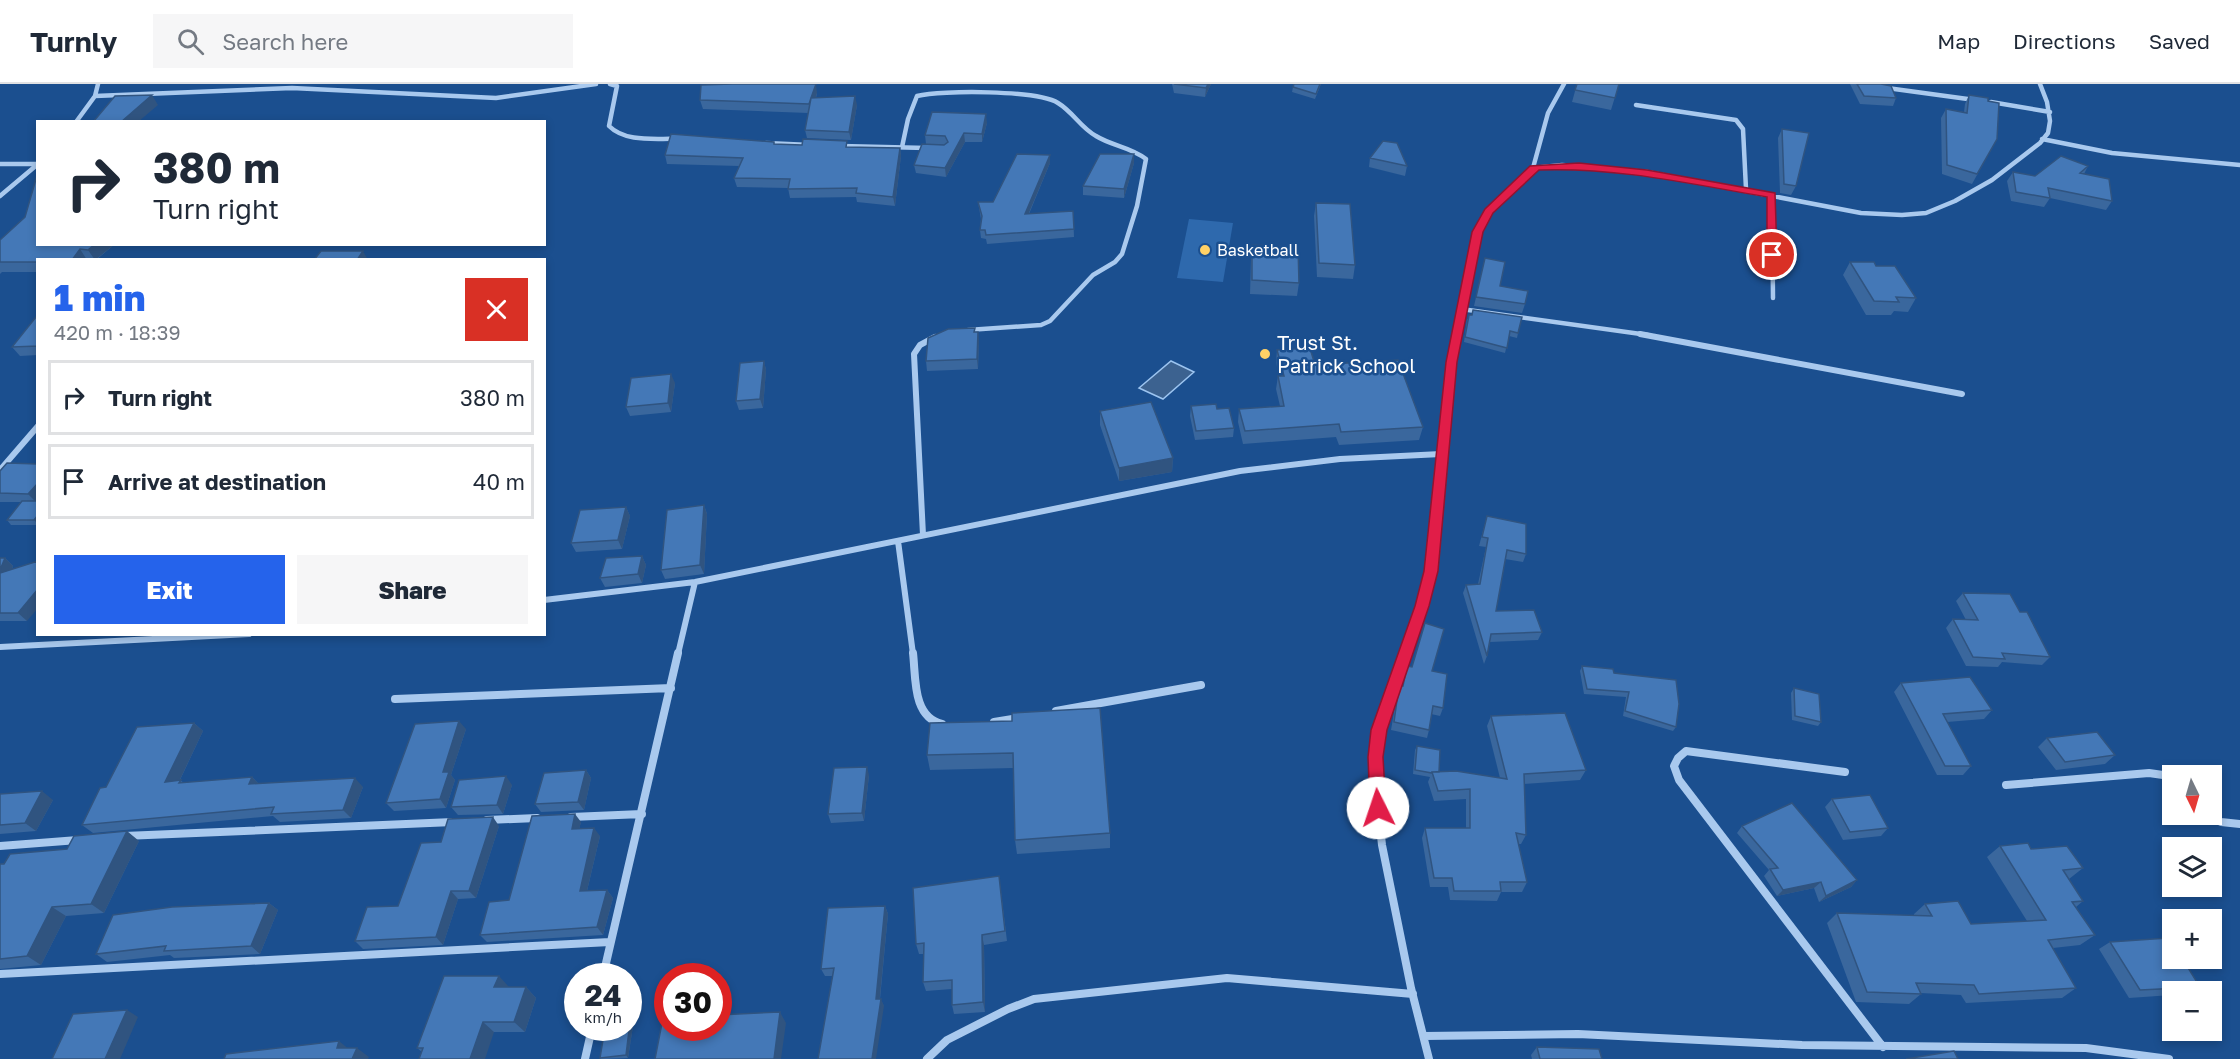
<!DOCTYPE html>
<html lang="en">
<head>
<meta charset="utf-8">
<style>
	body { margin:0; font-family:"Golos Text",sans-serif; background:#f6f6f7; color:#1f2937; height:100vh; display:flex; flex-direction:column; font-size:22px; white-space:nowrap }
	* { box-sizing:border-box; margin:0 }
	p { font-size:20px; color:#747a83 }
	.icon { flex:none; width:33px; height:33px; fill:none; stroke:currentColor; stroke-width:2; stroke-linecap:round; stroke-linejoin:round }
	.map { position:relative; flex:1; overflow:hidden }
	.details { position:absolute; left:36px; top:174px; width:510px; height:378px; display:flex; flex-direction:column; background:#fff; border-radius:0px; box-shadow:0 3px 9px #0003 }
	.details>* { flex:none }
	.guide { position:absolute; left:36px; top:36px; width:510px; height:126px; border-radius:0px; box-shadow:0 3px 9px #0003; background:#fff; color:#1f2937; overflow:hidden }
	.needle { width:39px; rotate:175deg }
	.fabs { position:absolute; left:2162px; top:681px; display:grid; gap:12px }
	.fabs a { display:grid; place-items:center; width:60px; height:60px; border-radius:0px; background:#fff; box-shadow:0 3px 9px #0003; font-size:30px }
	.speed { position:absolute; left:564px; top:879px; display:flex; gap:12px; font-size:30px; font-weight:700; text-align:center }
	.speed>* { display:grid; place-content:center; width:78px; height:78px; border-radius:50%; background:#fff; box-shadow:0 3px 9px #0003; line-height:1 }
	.speed small { font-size:15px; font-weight:400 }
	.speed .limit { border:9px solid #d22; background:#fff; color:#111 }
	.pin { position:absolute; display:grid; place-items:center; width:51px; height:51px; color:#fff; margin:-26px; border:3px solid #fff; border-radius:50%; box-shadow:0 2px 6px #0007 }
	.me { position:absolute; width:66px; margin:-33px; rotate:356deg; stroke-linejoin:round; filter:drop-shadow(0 0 4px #0008) }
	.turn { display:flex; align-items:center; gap:21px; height:126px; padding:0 18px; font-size:27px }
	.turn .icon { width:78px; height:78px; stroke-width:2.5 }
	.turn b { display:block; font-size:42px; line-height:51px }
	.round { display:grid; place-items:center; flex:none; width:63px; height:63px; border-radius:0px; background:#f6f6f7 }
	.overview { display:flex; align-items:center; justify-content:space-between; height:102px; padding:0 18px }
	h1 { font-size:36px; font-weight:800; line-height:45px; color:#2563eb }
	.button { display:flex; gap:12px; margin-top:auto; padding:12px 18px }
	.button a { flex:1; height:69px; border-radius:0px; background:#2563eb; color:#fff; font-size:24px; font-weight:800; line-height:69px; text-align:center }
	.button a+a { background:#f6f6f7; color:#1f2937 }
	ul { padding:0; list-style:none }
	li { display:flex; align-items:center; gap:18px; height:75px; margin:0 12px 9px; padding:0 6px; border:3px solid #e0e1e3; border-radius:0px }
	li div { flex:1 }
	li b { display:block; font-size:22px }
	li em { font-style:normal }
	header { display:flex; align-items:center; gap:36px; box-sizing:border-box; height:84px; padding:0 30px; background:#fff; border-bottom:2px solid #e0e1e3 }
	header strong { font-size:28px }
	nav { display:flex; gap:33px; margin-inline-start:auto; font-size:21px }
	.search { width:420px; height:54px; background:#f6f6f7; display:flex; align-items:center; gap:15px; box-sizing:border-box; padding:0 21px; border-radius:0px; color:#747a83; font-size:22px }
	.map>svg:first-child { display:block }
	.green { fill:#2e69ad }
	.water { fill:#3c6290; stroke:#9cc4f0; stroke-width:1.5 }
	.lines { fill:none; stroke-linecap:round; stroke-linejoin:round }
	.minor-far2 { stroke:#a9c9ee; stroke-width:4.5 }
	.minor-far1 { stroke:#a9c9ee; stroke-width:6 }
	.minor { stroke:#a9c9ee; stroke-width:8 }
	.wall { fill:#3a679d }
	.shaded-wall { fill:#305480 }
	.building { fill:#4478b7; stroke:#305480; stroke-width:1.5 }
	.route { fill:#e11d48; stroke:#92132f; stroke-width:1.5 }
	.poi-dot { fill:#ffd166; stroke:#1b4f8f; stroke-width:2 }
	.labels { text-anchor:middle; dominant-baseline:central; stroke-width:5; stroke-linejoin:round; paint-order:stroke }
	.far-poi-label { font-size:16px; fill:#fff; stroke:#1b4f8f; text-anchor:start }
	.poi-label { font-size:20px; fill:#fff; stroke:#1b4f8f; text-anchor:start }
</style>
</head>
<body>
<header>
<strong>Turnly</strong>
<div class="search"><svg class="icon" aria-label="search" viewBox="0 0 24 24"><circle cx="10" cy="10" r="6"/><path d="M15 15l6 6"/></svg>Search here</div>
<nav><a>Map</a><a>Directions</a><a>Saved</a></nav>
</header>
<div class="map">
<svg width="2240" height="975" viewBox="0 0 2240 975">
	<rect width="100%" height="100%" fill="#1b4f8f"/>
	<path class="green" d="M1189 135 1233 139 1223 198 1177 194Z"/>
	<path class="water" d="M1171 277 1194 288 1163 315 1139 304Z"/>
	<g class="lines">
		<path class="minor-far2" d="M610 0 617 2 609 42C626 59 656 54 678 55
			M1887 4 1975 16
			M95 12 292 4 496 14 596 0
			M1991 18 2050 28
			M1636 21 1736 36 1743 45 1746 105
			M76 38 95 12 98 0
			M2042 55 2112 69 2240 81
			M766 59 810 61
			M841 62 927 64
			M902 63 908 35 917 12C942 6 1037 6 1058 19 1073 28 1081 44 1096 52 1112 62 1131 63 1146 75L1137 122 1122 170 1115 178 1093 191 1050 237 1041 241 968 246
			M0 80H38
			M1533 84 1548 29 1564 0
			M1772 111 1773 214
			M0 112 38 80
			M1461 225 1648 251
			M1456 251 1477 148 1497 117 1533 84 1562 81 1647 88 1861 129 1902 131 1926 129 1955 117 1992 96 2040 59 2048 49 2050 37 2047 18 2040 0"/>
		<path class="minor-far1" d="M1640 250 1962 310
			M0 386 38 342
			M923 451 914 270 920 261 935 253
			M898 457 913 570
			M544 516 695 498 1240 387 1340 375 1441 370
			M0 563 249 550
			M678 570 695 498
			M1405 570 1431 487 1451 278 1457 250"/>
		<path class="minor" d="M913 569C916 593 912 633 942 640
			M1406 569 1379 646 1376 706 1382 761 1411 904 1429 975
			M395 615 671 604
			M1056 627 1201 601
			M994 638 1019 634
			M1845 688 1686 667 1678 674 1674 682 1679 696 1883 963
			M2006 701 2149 689 2163 691 2172 697
			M2206 730 2221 738 2240 740
			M571 733 642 730
			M487 736 537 734
			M124 752 453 738
			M0 762 78 756
			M0 890 610 858
			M603 892 678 569
			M1424 952 1578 950 1802 961 2086 964 2169 975
			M585 975 592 944
			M927 975 947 956 1008 925 1034 915 1227 894 1413 910"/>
	</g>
	<path class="wall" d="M1172 0H1211L1205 13 1174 9Z
		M1321 0 1315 15 1292 8 1293 3Z
		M1577 0H1619L1611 26 1572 18Z
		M1850 0H1881L1896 14 1893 22 1860 20Z
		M817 9 816 14 857 21 851 56 807 54 805 46 808 29 703 25 700 16Z
		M1969 11 1988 17 1997 55 1972 100 1942 90 1941 34 1946 25 1964 28 1965 20Z
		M987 39 982 58H965L946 93 916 89 914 81 945 61 926 60 925 51Z
		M1782 45 1796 102 1791 111 1780 109 1778 54Z
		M774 60 849 63 900 64 901 72 895 122 857 118 856 113 790 114 788 104 737 103 734 94 739 82 667 80 665 71Z
		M1134 70V79L1124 114 1083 111V102Z
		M1370 74 1407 82 1405 92 1369 83Z
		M1050 79 1029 130 1073 127 1074 153 987 160 986 155 981 154 980 146 981 135 978 118H993Z
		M2088 82 2084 90 2112 117 2106 126 2050 114 2044 123 2011 117 2007 97 2013 88 2035 92Z
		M1316 119 1355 181 1353 195 1317 193 1314 132Z
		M0 156 38 160H115L96 176H38V188H2L0 190Z
		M1252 161 1299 199 1297 212 1250 210 1251 175Z
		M1485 174 1500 202 1525 220 1522 229 1474 222Z
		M1850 178 1876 182 1916 214 1908 228 1894 227 1891 231H1866L1843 191Z
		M38 233V271L20 272 12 263Z
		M1467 235 1518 249 1517 254 1509 252 1505 269 1464 258Z
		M975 248 979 257 978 285 927 287 926 277Z
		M1277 266 1315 281 1423 343 1419 356 1339 361 1336 353 1243 360 1238 338 1239 325 1280 322 1276 305 1278 292H1279L1276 279Z
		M764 277 766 286 763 324 739 326 736 317Z
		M675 299 671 328 630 332 626 323Z
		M1191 322 1217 325 1234 344 1233 353 1195 356 1190 332Z
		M1100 327 1173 374 1172 388 1119 397 1100 341Z
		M38 380V441H11L7 436 21 418H0V387Z
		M704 421 707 430 704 490 665 495 661 486Z
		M626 423 630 432 622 465 576 468 571 459Z
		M1487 432 1526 470 1523 478 1505 475 1496 527 1542 548 1538 556 1490 558 1487 572 1484 580 1463 509 1466 501 1478 500 1486 463 1479 462Z
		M642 472 646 481 642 499 605 503 600 494Z
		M5 474 13 482 12 485 27 537H0V510Z
		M1963 509 2020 528 2050 573 2042 581 2002 578 1998 583 1966 582 1946 544 1953 535 1966 536 1956 517Z
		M1407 582 1432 587 1443 624 1440 632 1431 630 1429 646 1427 654 1391 646 1396 617 1400 602H1402Z
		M1582 582 1614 589 1676 643 1673 647 1623 632 1626 613 1584 610 1580 587Z
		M1901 599 1992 626 1984 635 1947 638 1971 682 1963 691H1937L1894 608Z
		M1794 604 1821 638 1818 642 1792 636 1791 609Z
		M1491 632 1586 686 1580 696 1524 700 1526 751 1521 760H1518L1527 798 1522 808H1501L1497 817 1450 816 1448 803H1430L1422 754 1425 744H1466V715L1434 717 1428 698 1430 693 1413 690 1415 666 1417 662 1439 688 1500 694 1487 642Z
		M1012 637 1110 749V764L1017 770 1015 756 1013 684 930 686 927 671Z
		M194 639 203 647 180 696 184 699 252 693 259 700 363 703 351 734 280 738 273 732 93 749 82 741 106 703Z
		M466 645 451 691 455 696 446 724 394 727 386 719Z
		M2047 654 2115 671 2105 680 2056 686 2038 663Z
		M586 686 591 694 584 726 541 728 535 720Z
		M869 691 864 737 831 739 828 730Z
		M512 701 503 730 458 731 451 723Z
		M0 710 53 716 36 747 0 750Z
		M1832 715 1888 744 1881 752 1843 756 1825 723Z
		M581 738 579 745 600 752 587 807 607 806 613 814 603 851 487 858 480 851 509 816Z
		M499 742 476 814 458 815 443 861 363 865 355 857 398 822 441 758Z
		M1742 742 1857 796 1851 803 1819 818 1814 804 1777 812 1764 792 1769 786 1737 749Z
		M139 757 104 829 66 832 41 881 0 885V780L67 765Z
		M2000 762 2031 765 2083 784 2069 795 2083 817 2076 823 2095 851 2080 861 2053 864 2076 904 2062 914 1966 919 1961 911 1920 909 1921 910 1909 920 1856 918 1827 839 1837 829 1914 832V830L1925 820 1971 840 2027 837 1987 773Z
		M999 792 1007 857 984 861 985 928 954 930 952 921V905L926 907 923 898V870H919L916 860Z
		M269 819 278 826 260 870 174 874 170 871 107 878 96 870Z
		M885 822 888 830 880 915 884 922 832 892H825L821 885Z
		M2110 858 2200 903 2192 908H2172V911L2129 914 2099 865Z
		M508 903H526L536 914 525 948H494L422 968 417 964 509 903Z
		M633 942 628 974 601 975 600 974Z
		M1537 963 1602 975H1532L1531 971Z"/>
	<path class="shaded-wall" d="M816 0 817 9 813 22 811 14Z
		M1208 0H1211L1205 13 1206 4Z
		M152 11 158 21 138 38H121Z
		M855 12 857 21 851 56 849 48Z
		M986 30 987 39 982 58V50Z
		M964 49 965 58 946 93 945 84Z
		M900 64 901 72 895 122 893 113Z
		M1134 70V79L1124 114V105Z
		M1050 71V79L1025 138V130Z
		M95 160H115L95 176 88 166Z
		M80 165 87 176H72Z
		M363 167 368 176H357Z
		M978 248 979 257 978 285 977 275Z
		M764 277 766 286 763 324 760 315Z
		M671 290 675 299 671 328 668 319Z
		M1173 374 1172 388 1119 397V384Z
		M38 399V418L37 419 28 410Z
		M704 421 707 430 704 490 700 481Z
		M626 423 630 432 622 465 618 456Z
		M38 431V440L34 436Z
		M642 472 646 481 642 499 638 490Z
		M5 474 13 482 7 497 0 490V486Z
		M38 505V524L27 537 18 529Z
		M459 637 466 645 451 691 455 696 446 724 440 715 443 688Z
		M194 639 203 647 175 706 165 698Z
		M867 683 869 691 864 737 862 729Z
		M586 686 591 694 584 726 578 718Z
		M506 692 512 701 503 730 497 721Z
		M252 693 261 702 249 700Z
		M355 694 363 703 351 734 343 726Z
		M42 707 53 716 36 747 25 739Z
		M575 730 581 738 577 754 572 745Z
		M493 733 499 742 476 814 469 807Z
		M594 744 600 752 585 815 580 807Z
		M127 747 139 757 104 829 91 820Z
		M1857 796 1851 803 1819 818 1826 812Z
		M1821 798 1814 804 1777 812 1783 806Z
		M607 806 613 814 603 851 597 843Z
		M451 807 458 815 443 861 436 853Z
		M269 819 278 826 260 870 251 862Z
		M885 822 888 830 879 922 876 915Z
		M52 823 66 832 41 881 27 872Z
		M982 851 984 861 985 928 983 918Z
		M499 892 509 903 505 914 494 903Z
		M526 903 536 914 525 948 514 938Z
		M881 915 884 922 876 975H872Z
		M127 926 138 933 120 975H105Z
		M780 928 786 939 781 975H774Z
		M483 938 494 948 485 975H470Z
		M630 938 633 942 628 974 626 971Z
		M339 957 351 967 337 964Z
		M357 964 369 973 368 975H352Z"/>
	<path class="building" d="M732 0H816L811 14 855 12 849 48 805 46 811 14 809 20 700 16 701 1Z
		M1174 0H1208L1206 4Z
		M1294 0H1320L1316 10 1293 3Z
		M1577 0H1619L1615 14 1575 6Z
		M1857 0H1881L1891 2 1896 14 1864 12Z
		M152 11 121 38H93L115 12Z
		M1969 11 1988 14V17L1999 19 1997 55 1977 90 1947 81 1946 25 1967 29Z
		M932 28 986 30 982 50 964 49 945 84 914 81 922 60 944 61 948 58 945 52 925 51Z
		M1782 45 1809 49 1796 102 1784 100Z
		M671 50 774 58V60L802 61 803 55 847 57 846 63 900 64 893 113 856 109 857 104 788 105 790 95 734 94 743 74 665 71Z
		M1383 57 1397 59 1407 82 1370 74Z
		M1017 70 1050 71 1025 130 1073 127 1074 145 986 151 985 146H980L982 132 978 118H993Z
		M1100 70H1134L1124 105 1083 102Z
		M2061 72 2088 82 2080 89 2109 95 2112 117 2048 104 2050 114 2016 108 2013 88 2035 92Z
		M38 88V160H95L88 166 80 165 72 176H38V178H0V156L25 133Z
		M1316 119 1350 120 1355 181 1319 179Z
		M1252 161 1298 163 1299 199 1252 196Z
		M321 167H363L357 176H314Z
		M1485 174 1505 178 1500 202 1528 207 1525 220 1476 213Z
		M1850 178H1874L1876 182H1895L1916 214 1896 213 1899 218 1874 217Z
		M1473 226 1522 233 1518 249 1510 247 1507 264 1465 253 1469 231H1472Z
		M36 233H38V262L12 263Z
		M975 244 974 248H978L977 275 926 277 928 254 948 245Z
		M1310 264 1315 281 1398 276 1423 343 1341 348 1339 340 1245 347 1239 325 1284 322 1278 292H1284L1277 266Z
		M764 277 760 315 736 317 740 279Z
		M671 290 668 319 626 323 631 294Z
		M1151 318 1173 374 1119 384 1100 327Z
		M1216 320 1217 325 1229 324 1234 344 1196 347 1191 322Z
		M7 379 38 380V399L28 410 0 409V387Z
		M22 417H38V431L34 436H7Z
		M704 421 700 481 661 486 667 426Z
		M626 423 618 456 571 459 580 426Z
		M1487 432 1526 440V470L1507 466 1496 527 1534 526 1542 548 1491 550 1487 572 1466 501 1480 500 1488 454 1482 453Z
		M642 472 638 490 600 494 606 474Z
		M0 474H5L0 486Z
		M38 477V505L18 529H0V489Z
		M1963 509 2010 510 2020 528H2027L2050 573 2002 569 2005 575 1973 573 1953 535 1978 536Z
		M1425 539 1444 545 1432 587 1447 590 1443 624 1433 622 1429 646 1394 638 1398 609 1400 602H1403L1407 582 1412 583Z
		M1582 582 1613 585 1614 589 1676 596 1679 620 1676 643 1625 627 1629 608 1587 605Z
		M1970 593 1992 626 1943 630 1971 682H1945L1901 599Z
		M1794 604 1819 610 1821 638 1795 632Z
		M1100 624 1110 749 1015 756 1013 669 927 671 930 639 1012 637V629Z
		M1565 629 1586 686 1524 690 1526 751 1516 749 1527 798H1500L1501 807H1454L1452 794H1434L1425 744H1470V705L1438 707 1432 688 1456 687 1507 695 1491 632Z
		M459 637 443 688H449L440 715 386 719 415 640Z
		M194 639 165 698 181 696 179 699 252 693 249 700 355 694 343 726 271 730 274 723 82 741 100 704 106 703 137 643Z
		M2097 648 2115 671 2065 678 2047 654Z
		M1417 662 1440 666 1439 688H1432V689L1415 686Z
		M867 683 862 729 828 730 834 684Z
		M586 686 578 718 535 720 544 689Z
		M506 692 497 721 451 723 459 696Z
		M42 707 25 739 0 741V710Z
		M1870 711 1888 744 1850 748 1832 715Z
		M1792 719 1857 796 1826 812 1821 798 1783 806 1770 785 1778 784 1742 742Z
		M575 730 572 745 594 744 580 807 607 806 597 843 480 851 489 818 509 816 532 732Z
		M493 733 469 807H451L436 853 355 857 367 823 398 822 421 759 441 758 448 735Z
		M127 747 91 820 52 823 27 872 0 875V780H4L10 770 67 765 74 752Z
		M2028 759 2031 765 2067 762 2083 784 2063 786 2083 817 2072 818 2095 851 2048 856 2076 904 1979 910 1974 901 1916 899 1921 910 1867 908 1837 829 1932 832 1925 820 1958 817 1971 840 2046 836 2000 762Z
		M999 792 1005 847 982 851 983 918 952 921V896L923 898 924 859 916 860 913 804Z
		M269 819 251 862 164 867 166 862 96 870 113 831 172 823Z
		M885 822 876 915H881L872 975H818L834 884 821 885 828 824Z
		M2168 854 2172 860V874H2182L2200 903 2140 906 2110 858Z
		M444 892H499L494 903H526L514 938H483L470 975H419L423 964H417Z
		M127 926 105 975H52L73 930Z
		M780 928 774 975H655L663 934H668V944H718V931Z
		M628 938H630L626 971 600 974 605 944H628Z
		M339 957 337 964H357L352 975H224L226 970Z
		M1537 963 1599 965 1602 975H1540Z
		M1954 967 1958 975H1906Z"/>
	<path class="route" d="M1579 79 1647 86 1775 109 1777 171 1772 175 1767 171V113C1691 100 1616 83 1539 86L1493 129 1483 148 1457 278 1438 487 1429 522 1387 646 1383 673 1386 724 1383 729 1378 731 1372 729 1370 724 1368 673 1371 646 1415 522 1424 487 1446 278 1472 148 1485 125 1530 82Z"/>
	<g class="poi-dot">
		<circle cx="1205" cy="166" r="6"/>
		<circle cx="1265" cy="270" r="6"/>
	</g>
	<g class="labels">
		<g class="far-poi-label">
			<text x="1217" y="166">Basketball</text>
		</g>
		<g class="poi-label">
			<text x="1277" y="258">Trust St.<tspan x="1277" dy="23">Patrick School</tspan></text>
		</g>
	</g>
</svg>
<div class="fabs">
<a><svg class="needle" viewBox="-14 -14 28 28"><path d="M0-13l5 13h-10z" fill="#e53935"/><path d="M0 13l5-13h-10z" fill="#747a83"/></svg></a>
<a><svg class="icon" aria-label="layers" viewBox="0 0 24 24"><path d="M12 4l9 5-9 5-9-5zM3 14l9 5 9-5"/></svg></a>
<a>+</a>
<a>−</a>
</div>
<div class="speed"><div>24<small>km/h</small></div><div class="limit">30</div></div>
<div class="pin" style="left:1772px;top:171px;background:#d93025"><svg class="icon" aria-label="arrive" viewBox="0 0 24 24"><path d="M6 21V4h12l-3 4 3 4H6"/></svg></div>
<svg class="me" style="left:1378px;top:724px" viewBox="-20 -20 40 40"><circle r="19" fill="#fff"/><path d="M0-13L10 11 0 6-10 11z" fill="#e11d48"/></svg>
<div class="guide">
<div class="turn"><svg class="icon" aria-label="right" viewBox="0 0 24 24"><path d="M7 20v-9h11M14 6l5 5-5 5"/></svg><div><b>380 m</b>Turn right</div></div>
</div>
<section class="details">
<div class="overview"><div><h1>1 min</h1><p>420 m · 18:39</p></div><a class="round" style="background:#d93025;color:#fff"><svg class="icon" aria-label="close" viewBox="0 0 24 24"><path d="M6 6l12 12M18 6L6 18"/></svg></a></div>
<ul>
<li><svg class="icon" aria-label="right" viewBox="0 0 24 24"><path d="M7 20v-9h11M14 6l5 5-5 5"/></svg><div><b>Turn right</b></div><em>380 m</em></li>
<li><svg class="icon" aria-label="arrive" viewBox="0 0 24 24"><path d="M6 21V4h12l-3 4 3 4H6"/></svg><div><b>Arrive at destination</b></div><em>40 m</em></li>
</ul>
<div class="button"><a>Exit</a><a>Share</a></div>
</section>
</div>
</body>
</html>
